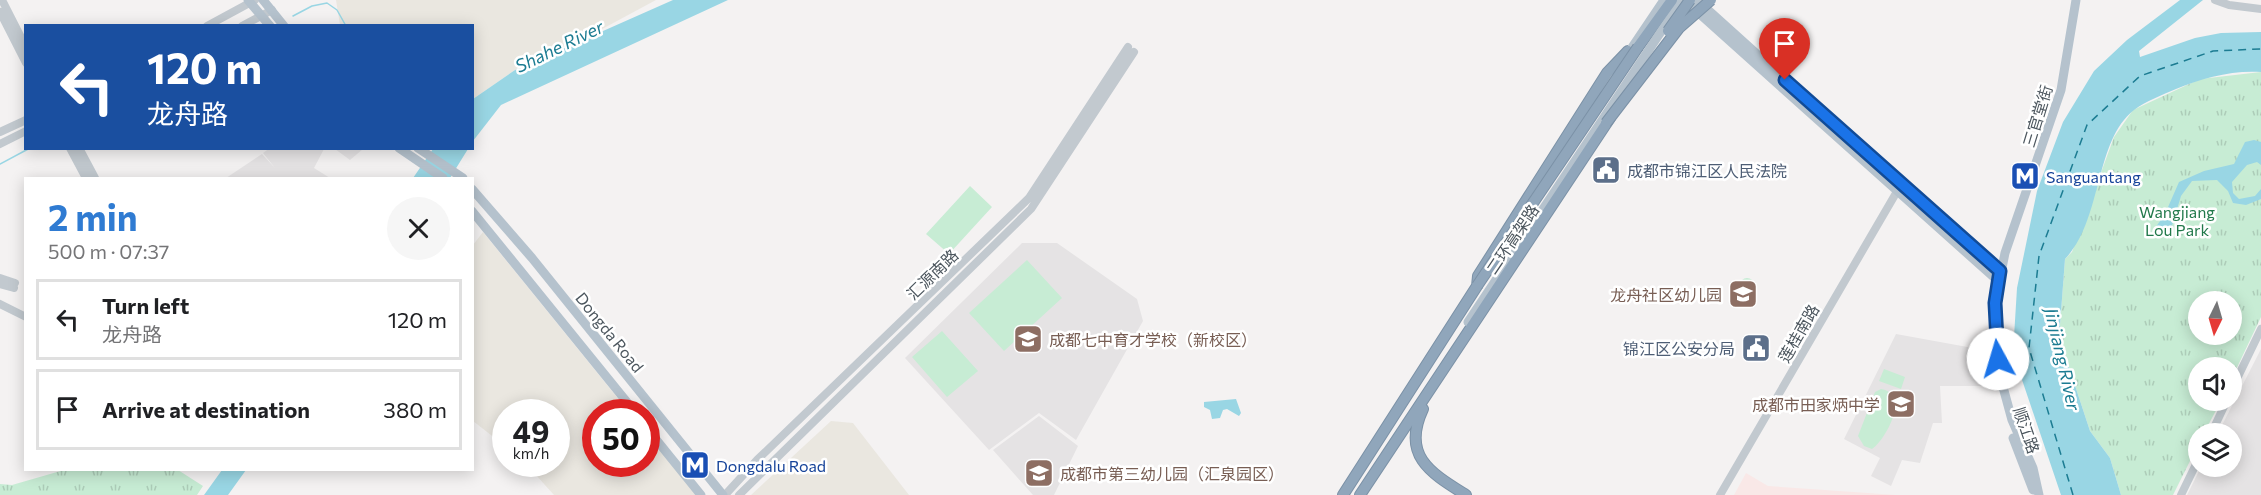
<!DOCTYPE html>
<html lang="en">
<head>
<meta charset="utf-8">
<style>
	body { margin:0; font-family:Commissioner,"Noto Sans SC",sans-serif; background:#f6f6f6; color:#202124; height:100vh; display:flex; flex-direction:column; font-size:22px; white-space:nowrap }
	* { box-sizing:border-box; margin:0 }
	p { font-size:20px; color:#757577 }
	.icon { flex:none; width:33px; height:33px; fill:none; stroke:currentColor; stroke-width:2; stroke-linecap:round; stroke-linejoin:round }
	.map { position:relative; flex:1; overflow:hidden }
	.side { position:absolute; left:24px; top:177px; width:450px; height:294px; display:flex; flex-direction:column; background:#fff; border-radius:0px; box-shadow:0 3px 15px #0003 }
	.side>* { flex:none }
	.hud { position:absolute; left:24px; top:24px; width:450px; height:126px; border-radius:0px; box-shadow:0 3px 15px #0003; background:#1a4fa0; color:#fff; overflow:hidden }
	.needle { width:39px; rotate:185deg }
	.tools { position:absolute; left:2188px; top:291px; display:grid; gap:12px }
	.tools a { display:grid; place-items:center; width:54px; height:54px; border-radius:50%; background:#fff; box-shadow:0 3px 15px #0003; font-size:30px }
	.speed { position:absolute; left:492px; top:399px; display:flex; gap:12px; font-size:30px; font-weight:700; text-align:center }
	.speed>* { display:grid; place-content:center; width:78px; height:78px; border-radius:50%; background:#fff; box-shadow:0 3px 15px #0003; line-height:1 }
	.speed small { font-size:15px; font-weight:400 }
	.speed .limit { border:9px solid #d22; background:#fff; color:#111 }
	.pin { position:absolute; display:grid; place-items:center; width:51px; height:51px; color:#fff; margin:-62px -26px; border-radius:50% 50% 50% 0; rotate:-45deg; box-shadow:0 0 6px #0007 }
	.pin .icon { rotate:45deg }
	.me { position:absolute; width:66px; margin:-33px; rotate:354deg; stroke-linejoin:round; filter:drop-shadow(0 0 4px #0008) }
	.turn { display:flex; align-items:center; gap:21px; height:126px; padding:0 24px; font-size:27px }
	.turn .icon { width:78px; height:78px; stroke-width:2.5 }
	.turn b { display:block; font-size:42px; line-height:51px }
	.round { display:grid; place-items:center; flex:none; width:63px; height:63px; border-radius:32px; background:#f6f6f6 }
	.summary { display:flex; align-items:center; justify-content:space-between; height:102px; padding:0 24px }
	h1 { font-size:36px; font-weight:700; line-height:45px; color:#2f7bd2 }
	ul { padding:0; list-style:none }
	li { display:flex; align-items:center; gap:18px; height:81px; margin:0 12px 9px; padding:0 12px; border:3px solid #e0e0e0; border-radius:0px }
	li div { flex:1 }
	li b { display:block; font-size:22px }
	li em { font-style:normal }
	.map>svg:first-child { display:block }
	.commercial { fill:#eae7e0 }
	.education { fill:#e5e3e4 }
	.medical { fill:#f9e8e7 }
	.grass { fill:#c7ecd4 }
	.park { fill:url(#park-tufts); fill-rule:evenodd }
	.water { fill:#99d6e4 }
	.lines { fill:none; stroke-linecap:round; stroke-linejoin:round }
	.stream { stroke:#99d6e4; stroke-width:1.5 }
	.ferry { stroke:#1c7c92; stroke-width:1.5; stroke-dasharray:8 6; stroke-linecap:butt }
	.highway-casing { stroke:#7b91a6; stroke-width:12 }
	.minor { stroke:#c2c9cf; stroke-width:8 }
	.major { stroke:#b5c2cd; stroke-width:9 }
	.highway { stroke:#90a6bb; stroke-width:10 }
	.highway-bridge-casing { stroke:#7b91a6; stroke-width:12; stroke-linecap:butt }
	.highway-bridge { stroke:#90a6bb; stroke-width:10 }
	.route-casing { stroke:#114b97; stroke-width:15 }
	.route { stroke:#1a73e8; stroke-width:10 }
	.labels { text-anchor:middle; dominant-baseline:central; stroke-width:5; stroke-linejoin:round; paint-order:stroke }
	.street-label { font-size:16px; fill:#4c565e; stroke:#fff }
	.service-label { font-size:16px; fill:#4e5e75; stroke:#fff; text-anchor:start }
	.transit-label { font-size:16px; fill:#164399; stroke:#fff; text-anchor:start }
	.park-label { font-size:16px; fill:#22794b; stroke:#fff }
	.education-label { font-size:16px; fill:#785e54; stroke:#fff; text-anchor:end }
	.water-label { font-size:18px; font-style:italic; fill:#1c7c92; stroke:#fff }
</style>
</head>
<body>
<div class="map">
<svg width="2261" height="495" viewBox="0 0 2261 495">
	<defs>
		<pattern id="park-tufts" width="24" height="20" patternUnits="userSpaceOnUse" patternTransform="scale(1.5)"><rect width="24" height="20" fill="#c7ecd4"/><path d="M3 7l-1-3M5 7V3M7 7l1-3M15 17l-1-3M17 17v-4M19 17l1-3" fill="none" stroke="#adccb8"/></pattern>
	</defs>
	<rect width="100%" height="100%" fill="#f4f2f2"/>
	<path class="commercial" d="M336 0H656L591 35 515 70 473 99 472 26 340 25Z
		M483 232 629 412H596V464H646L647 434 696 495H554L526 464H556V412H506L505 446 473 421V245Z
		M831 421 853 423 909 495H751Z"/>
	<path class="education" d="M270 148 324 149 314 168 330 178H226L262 154 275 168 263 153Z
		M335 149H363L350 160Z
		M1022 243H1057L1137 299 1143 321 1076 440 1039 413 989 450 905 358Z
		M1896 334 1984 350 1987 386H1940L1942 423H1933L1920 463 1902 460 1891 486 1871 476 1880 458 1844 439Z
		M2261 349V495H2187L2201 467 2232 466V434L2218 433Z
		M1039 416 1078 446 1054 495H1033L993 450Z"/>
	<path class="medical" d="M1746 473 1768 486 1896 495H1734Z"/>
	<path class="grass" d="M970 186 992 207 949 254 926 234Z
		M1027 260 1062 298 1004 351 969 313Z
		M1740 285a7 7 0 1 1 14 0a7 7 0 1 1-14 0Z
		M942 331 978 371 947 397 912 357Z
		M1884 369 1905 377 1901 389 1879 381Z
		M1881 389C1911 394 1885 441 1872 449L1864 446 1858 436 1875 392Z"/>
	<path class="park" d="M2261 72V317L2232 378V368H2199V400L2221 401 2204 433 2199 434V443L2173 495H2121L2110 458 2090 431 2062 346 2060 325 2065 259 2072 252 2114 137 2133 110 2200 79ZM2199 302H2232V334H2199Z
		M64 470H178L203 486 197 495H0V484L12 485Z"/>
	<path class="water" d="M673 0H728L501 105 473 141V99L515 70Z
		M2180 0H2203L2139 51 2140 57 2195 38 2221 33 2261 32V72C2232 70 2202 78 2176 89 2162 95 2146 101 2134 110 2094 141 2103 220 2065 259L2060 325 2062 346 2090 431 2110 458 2121 495H2061L2018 368 2014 337 2017 288 2037 191 2063 122 2094 71 2127 40Z
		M2254 140 2261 142V165L2257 162 2247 165 2232 182 2233 193 2239 199 2255 196 2261 189V199L2246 205 2233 203 2228 191 2217 180 2192 181 2181 196 2171 229 2159 234 2153 231 2165 214 2179 182 2204 171 2234 164 2245 142Z
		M433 149H468L450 178H413Z
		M1236 399 1241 413 1239 416 1227 409 1223 410 1220 418 1212 419 1210 410 1204 407V402Z
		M222 470H246L228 495H204Z"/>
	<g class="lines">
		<path class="stream" d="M293 16 312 6 327 3 337 10 346 26
			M0 164 30 148"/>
		<path class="ferry" d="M2073 495 2029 348 2039 256 2087 125 2140 76 2213 51 2261 49"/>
		<g class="highway-casing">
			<path id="highway" d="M1638 47 1672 0
				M1423 409C1401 456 1431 473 1466 495
				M1343 495 1477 286 1478 276 1607 73 1628 51
				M1360 495 1610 118"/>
		</g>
		<path class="minor" d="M2 0 26 47
			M2215 0 2229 5 2261 9
			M0 12 26 63
			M207 26 255 0
			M242 26 272 10
			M0 132 26 120
			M0 144 26 131
			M70 148 86 178
			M79 148 95 178
			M0 278 15 283
			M0 284 14 288
			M0 304 26 317
			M2232 389 2261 329
			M2211 434 2227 400
			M725 495 757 460 1029 198 1128 47
			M739 495 1031 209 1134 52
			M1720 495 1899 188
			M2181 495 2199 458"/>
		<path class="major" d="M248 0 270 26
			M263 0 284 26
			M1684 0 1998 281
			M1697 0 1872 158
			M1604 89 1664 0
			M399 148 443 178
			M418 148 463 178
			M1900 184 2000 271
			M472 189 532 258 723 495
			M472 211 635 412
			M1468 322 1682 0
			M646 427 701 495
			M2013 438 2033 490
			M2039 495 2033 468 2012 420 2000 376 1995 303 2005 253 2061 90 2076 0"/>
		<use href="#highway" class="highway"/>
		<g class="highway-bridge-casing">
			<path id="highway-bridge" d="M1668 31 1690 0
				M1606 123 1679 28 1711 0
				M1477 286 1638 47"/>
		</g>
		<use href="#highway-bridge" class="highway-bridge"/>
	</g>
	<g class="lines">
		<g class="route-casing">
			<path id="route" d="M1785 80 2000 271 1995 303 1998 359"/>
		</g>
		<use href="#route" class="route"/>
	</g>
	<defs>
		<g id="civic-square" transform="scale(1.5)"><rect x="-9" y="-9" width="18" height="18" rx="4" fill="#5c6f8a" stroke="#fff"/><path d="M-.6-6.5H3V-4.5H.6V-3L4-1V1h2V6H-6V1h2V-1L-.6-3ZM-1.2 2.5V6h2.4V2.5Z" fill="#fff"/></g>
		<g id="metro-square" transform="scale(1.5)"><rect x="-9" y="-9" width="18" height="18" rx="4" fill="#1a4fb4" stroke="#fff"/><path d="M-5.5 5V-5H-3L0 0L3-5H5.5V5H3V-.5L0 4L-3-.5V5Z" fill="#fff"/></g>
		<g id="school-square" transform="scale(1.5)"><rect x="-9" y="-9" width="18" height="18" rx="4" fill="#8d6e63" stroke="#fff"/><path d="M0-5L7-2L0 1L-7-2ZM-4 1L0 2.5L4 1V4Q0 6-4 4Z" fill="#fff"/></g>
	</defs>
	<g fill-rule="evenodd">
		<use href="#civic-square" x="1606" y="170"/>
		<use href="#metro-square" x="2025" y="176"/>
		<use href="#school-square" x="1743" y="294"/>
		<use href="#school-square" x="1028" y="339"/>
		<use href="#civic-square" x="1756" y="348"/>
		<use href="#school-square" x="1901" y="404"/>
		<use href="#metro-square" x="695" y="465"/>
		<use href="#school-square" x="1039" y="473"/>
	</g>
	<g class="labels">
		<g class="street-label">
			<text transform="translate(2037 116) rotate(-73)">三官堂街</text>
			<text transform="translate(1512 239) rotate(-56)">二环高架路</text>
			<text transform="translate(932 274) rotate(-44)">汇源南路</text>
			<text transform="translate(610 332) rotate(51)">Dongda Road</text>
			<text transform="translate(1798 333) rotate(-60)">莲桂南路</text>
			<text transform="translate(2027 430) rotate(71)">顺江路</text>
		</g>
		<g class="service-label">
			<text x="1627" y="170">成都市锦江区人民法院</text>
			<text x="1735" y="348" text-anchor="end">锦江区公安分局</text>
		</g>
		<g class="transit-label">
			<text x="2046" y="176">Sanguantang</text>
			<text x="716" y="465">Dongdalu Road</text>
		</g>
		<g class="park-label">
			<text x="2177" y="211">Wangjiang<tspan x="2177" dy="18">Lou Park</tspan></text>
		</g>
		<g class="education-label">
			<text x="1722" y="294">龙舟社区幼儿园</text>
			<text x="1049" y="339" text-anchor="start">成都七中育才学校（新校区）</text>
			<text x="1880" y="404">成都市田家炳中学</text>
			<text x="1060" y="473" text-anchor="start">成都市第三幼儿园（汇泉园区）</text>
		</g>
		<g class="water-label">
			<text transform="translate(559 46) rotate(-26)">Shahe River</text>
			<text transform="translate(2063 359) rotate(77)">Jinjiang River</text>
		</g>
	</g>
</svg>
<div class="tools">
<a><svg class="needle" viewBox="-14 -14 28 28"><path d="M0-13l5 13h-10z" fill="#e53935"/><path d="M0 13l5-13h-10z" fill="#757577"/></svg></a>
<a><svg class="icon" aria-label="sound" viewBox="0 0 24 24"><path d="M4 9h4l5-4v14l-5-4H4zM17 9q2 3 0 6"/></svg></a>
<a><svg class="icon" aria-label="layers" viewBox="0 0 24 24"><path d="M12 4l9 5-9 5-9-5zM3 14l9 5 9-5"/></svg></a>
</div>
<div class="speed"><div>49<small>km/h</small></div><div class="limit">50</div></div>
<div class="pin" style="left:1785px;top:80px;background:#d93025"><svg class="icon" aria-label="arrive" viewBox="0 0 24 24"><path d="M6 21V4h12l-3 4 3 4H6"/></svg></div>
<svg class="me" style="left:1998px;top:359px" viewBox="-20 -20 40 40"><circle r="19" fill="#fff"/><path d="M0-13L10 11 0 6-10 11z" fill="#1a73e8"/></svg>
<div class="hud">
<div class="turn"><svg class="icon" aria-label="left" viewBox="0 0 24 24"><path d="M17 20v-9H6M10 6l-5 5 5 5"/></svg><div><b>120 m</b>龙舟路</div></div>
</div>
<section class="side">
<div class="summary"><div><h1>2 min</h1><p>500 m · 07:37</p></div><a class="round"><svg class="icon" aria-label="close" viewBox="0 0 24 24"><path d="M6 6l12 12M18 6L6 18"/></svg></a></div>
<ul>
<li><svg class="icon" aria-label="left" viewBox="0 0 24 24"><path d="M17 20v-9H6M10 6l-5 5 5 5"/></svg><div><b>Turn left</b><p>龙舟路</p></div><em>120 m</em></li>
<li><svg class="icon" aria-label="arrive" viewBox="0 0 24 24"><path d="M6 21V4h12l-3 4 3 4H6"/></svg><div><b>Arrive at destination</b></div><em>380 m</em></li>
</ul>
</section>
</div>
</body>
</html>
